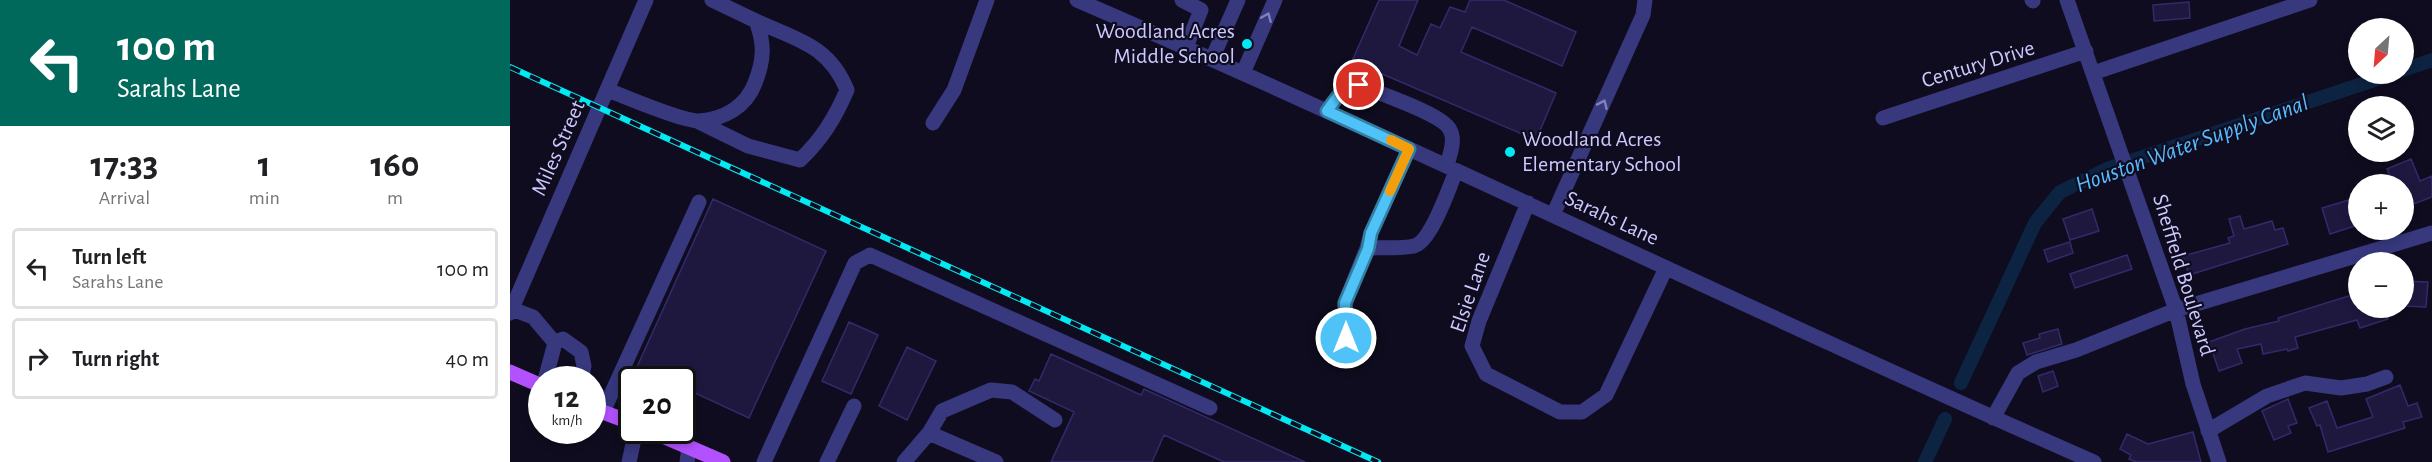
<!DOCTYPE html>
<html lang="en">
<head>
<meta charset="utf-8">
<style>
	body { margin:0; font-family:"Alegreya Sans",sans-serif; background:#f2f2f2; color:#202124; height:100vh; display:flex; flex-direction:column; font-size:22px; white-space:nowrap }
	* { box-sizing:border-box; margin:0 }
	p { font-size:20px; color:#757577 }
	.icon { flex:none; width:33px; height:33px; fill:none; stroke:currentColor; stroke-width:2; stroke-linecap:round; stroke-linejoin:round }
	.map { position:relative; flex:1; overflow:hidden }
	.side { display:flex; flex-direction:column; background:#fff; width:510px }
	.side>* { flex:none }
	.hud { background:#00695c; color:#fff; overflow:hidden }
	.needle { width:39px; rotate:206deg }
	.controls { position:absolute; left:1838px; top:18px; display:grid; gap:12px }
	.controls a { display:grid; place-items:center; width:66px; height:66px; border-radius:50%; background:#fff; box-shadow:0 3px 9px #0003; font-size:30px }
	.speed { position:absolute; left:18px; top:366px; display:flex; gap:12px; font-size:30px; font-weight:700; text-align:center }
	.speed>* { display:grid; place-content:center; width:78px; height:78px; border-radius:50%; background:#fff; box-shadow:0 3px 9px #0003; line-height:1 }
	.speed small { font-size:15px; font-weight:400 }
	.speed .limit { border:3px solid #111; border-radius:9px; background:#fff; color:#111 }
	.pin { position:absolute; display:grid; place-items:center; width:51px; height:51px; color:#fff; margin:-26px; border:3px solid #fff; border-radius:50%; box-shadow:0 2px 6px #0007 }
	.me { position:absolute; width:66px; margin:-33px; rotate:0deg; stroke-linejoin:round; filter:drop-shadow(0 0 4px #0008) }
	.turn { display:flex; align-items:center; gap:21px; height:126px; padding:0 18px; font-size:27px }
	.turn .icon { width:78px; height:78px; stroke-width:2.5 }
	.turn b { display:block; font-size:42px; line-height:51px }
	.eta { display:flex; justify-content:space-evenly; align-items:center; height:102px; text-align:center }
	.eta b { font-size:36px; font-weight:700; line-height:42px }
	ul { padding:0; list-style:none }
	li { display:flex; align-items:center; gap:18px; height:81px; margin:0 12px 9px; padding:0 6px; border:3px solid #e0e0e0; border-radius:6px }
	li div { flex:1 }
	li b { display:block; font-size:22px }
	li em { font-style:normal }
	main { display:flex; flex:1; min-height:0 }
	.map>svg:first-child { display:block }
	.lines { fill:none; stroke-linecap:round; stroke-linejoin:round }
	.canal { stroke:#0c2442; stroke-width:14 }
	.building { fill:#1e183f; stroke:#332a6b; stroke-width:1.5 }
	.minor { stroke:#37387d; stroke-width:15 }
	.major { stroke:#b351fe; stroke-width:15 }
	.rail-casing { stroke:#01e9f2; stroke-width:6 }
	.rail { stroke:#0e0c1e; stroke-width:4; stroke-dasharray:11; stroke-linecap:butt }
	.oneway { stroke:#8280be }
	.route-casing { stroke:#337fa1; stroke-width:15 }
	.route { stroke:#4fc3f7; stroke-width:10 }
	.slow { stroke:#f59e0b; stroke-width:10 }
	.poi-dot { fill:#01e9f2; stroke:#0e0c1e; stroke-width:2 }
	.labels { text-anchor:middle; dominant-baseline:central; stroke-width:4.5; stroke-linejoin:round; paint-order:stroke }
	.poi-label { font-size:22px; fill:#ccc9ff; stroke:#0e0c1e; text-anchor:end }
	.street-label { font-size:22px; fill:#ccc9ff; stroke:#0e0c1e }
	.water-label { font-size:24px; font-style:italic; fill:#58bbfe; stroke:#0e0c1e }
</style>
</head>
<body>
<main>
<section class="side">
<div class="hud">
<div class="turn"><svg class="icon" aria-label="left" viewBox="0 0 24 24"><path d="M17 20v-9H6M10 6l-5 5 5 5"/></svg><div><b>100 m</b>Sarahs Lane</div></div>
</div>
<div class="eta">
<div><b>17:33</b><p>Arrival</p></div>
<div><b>1</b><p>min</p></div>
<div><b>160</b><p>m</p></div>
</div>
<ul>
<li><svg class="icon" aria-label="left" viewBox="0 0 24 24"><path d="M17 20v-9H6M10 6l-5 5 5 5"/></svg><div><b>Turn left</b><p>Sarahs Lane</p></div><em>100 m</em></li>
<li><svg class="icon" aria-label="right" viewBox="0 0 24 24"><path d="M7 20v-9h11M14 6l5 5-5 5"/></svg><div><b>Turn right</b></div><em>40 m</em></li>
</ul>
</section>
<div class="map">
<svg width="1922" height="462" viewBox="0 0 1922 462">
	<rect width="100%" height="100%" fill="#0e0c1e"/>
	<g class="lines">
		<path class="canal" d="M1893 70 1922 60
			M1451 383 1525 223 1550 192 1597 169 1882 74
			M1415 462 1435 419"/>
	</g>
	<path class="building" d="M869 0H908L889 46 907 55 921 24 930 28 940 7 955 12 960 0H994L1066 32 1052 66 962 27 951 52 1046 93 1026 140 842 61Z
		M1679 2 1680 18 1644 21 1643 5Z
		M1901 159 1910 181 1922 176V197L1893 208V184H1883L1877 169Z
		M203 199 316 251 239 418 172 387V380H155L127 367Z
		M1842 199 1848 225 1820 234 1812 208Z
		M1582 209 1589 231 1560 240 1553 219Z
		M1730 216 1734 229 1762 221 1765 230 1773 228 1778 244 1679 275 1673 256 1720 243 1718 238 1724 236 1719 219Z
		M1560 242 1563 253 1538 262 1534 250Z
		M1617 255 1622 269 1565 288 1560 274Z
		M1893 281 1918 282 1916 307 1893 306Z
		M1848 293V308H1874L1878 319 1850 328 1847 320 1785 337 1788 348 1778 351 1777 349 1753 354 1751 344 1727 349 1732 363 1709 371 1699 342 1735 329 1769 321 1768 318Z
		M339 322 368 335 341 394 312 381Z
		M1548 329 1552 344 1517 355 1513 343 1530 338 1529 334Z
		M397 347 426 361 397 420 369 406Z
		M541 354 631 395 634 389 795 462H714L654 435 642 462H541L564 412 519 391 525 379 529 381Z
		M1543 371 1548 386 1533 392 1528 376Z
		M1890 385 1898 406 1907 403 1912 417 1893 422 1895 428 1818 452 1810 425 1807 426 1799 408 1817 401 1827 428 1863 417 1856 399Z
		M1778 399 1787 423 1778 426 1781 433 1764 440 1752 411Z
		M1683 432 1691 462H1626L1619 459 1621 455 1610 449 1617 434 1638 444Z"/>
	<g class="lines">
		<path class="minor" d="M567 0C909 148 1243 313 1584 462
			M672 0 691 10 676 47
			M1522 0 1523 1
			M1557 0 1666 310 1683 384 1709 462
			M702 59 728 0
			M733 73 765 0
			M1583 73 1800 0
			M98 90C115 97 172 121 189 121 214 119 236 107 245 83 254 60 255 44 246 21L202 0
			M817 111C826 98 832 87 849 85 867 93 933 114 940 130 946 141 939 156 937 166
			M1373 118 1576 51
			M187 121 238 146 290 160C312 139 325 118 337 90 319 45 287 40 246 21
			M423 123 444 90 477 0
			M1018 203 969 321 962 346 976 374 1050 412H1072L1096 395 1156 268
			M1043 215 1133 15 1135 0
			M857 248C872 247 890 249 904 246 921 242 939 188 946 171
			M2 309 23 317 45 343 53 339 71 352 74 366 71 380
			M0 313 136 0
			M836 338 835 303 857 248 861 233 899 149
			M35 380 45 343
			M93 412 189 202
			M1483 418 1508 373 1526 362 1566 350 1666 310 1922 233
			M1698 431 1757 396 1795 383 1831 388 1857 384 1876 377
			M419 433 486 462
			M119 462 126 430
			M177 462 179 447
			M254 462 345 263 360 255 700 408
			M317 462 344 406
			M394 462 419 433 432 411 481 390 502 392 545 420"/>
		<path class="major" d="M0 372 32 386
			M82 408 122 423
			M139 430 213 462"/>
		<g class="rail-casing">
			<path id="rail" d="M0 67 868 462"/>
		</g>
		<use href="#rail" class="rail"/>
	</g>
	<defs><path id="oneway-chevron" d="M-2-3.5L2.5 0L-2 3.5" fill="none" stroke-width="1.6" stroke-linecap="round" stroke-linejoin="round" transform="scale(1.5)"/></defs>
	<g class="oneway">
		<use href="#oneway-chevron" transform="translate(757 17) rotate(-67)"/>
		<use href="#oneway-chevron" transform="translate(1093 104) rotate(-66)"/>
	</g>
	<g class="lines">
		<g class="route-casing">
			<path id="route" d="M836 338 835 303 858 249 861 233 899 149 817 111C826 99 832 87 849 85"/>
		</g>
		<use href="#route" class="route"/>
		<path class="slow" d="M880 191 899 149 881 140"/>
	</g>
	<g class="poi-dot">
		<circle cx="737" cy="44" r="6"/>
		<circle cx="1000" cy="152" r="6"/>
	</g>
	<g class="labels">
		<g class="poi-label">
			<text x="725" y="31">Woodland Acres<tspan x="725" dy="25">Middle School</tspan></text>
			<text x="1012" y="139" text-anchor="start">Woodland Acres<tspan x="1012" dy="25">Elementary School</tspan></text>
		</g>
		<g class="street-label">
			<text transform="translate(1468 64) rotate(-17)">Century Drive</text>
			<text transform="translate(48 148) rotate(-66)">Miles Street</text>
			<text transform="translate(1102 218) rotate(25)">Sarahs Lane</text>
			<text transform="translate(1674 275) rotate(73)">Sheffield Boulevard</text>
			<text transform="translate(960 292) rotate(-71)">Elsie Lane</text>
		</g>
		<g class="water-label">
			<text transform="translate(1682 144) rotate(-20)">Houston Water Supply Canal</text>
		</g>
	</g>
</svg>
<div class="controls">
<a><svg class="needle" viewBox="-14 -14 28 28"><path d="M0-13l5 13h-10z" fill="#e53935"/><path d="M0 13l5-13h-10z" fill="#757577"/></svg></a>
<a><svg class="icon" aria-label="layers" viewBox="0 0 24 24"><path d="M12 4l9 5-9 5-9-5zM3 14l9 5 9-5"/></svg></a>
<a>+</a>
<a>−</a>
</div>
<div class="speed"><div>12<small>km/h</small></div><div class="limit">20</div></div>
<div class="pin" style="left:849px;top:85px;background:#d93025"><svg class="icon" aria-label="arrive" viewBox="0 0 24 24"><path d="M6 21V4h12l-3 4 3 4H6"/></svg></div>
<svg class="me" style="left:836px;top:338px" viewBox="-20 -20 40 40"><circle r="17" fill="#4fc3f7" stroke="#fff" stroke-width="3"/><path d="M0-11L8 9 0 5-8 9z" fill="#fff"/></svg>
</div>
</main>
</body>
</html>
